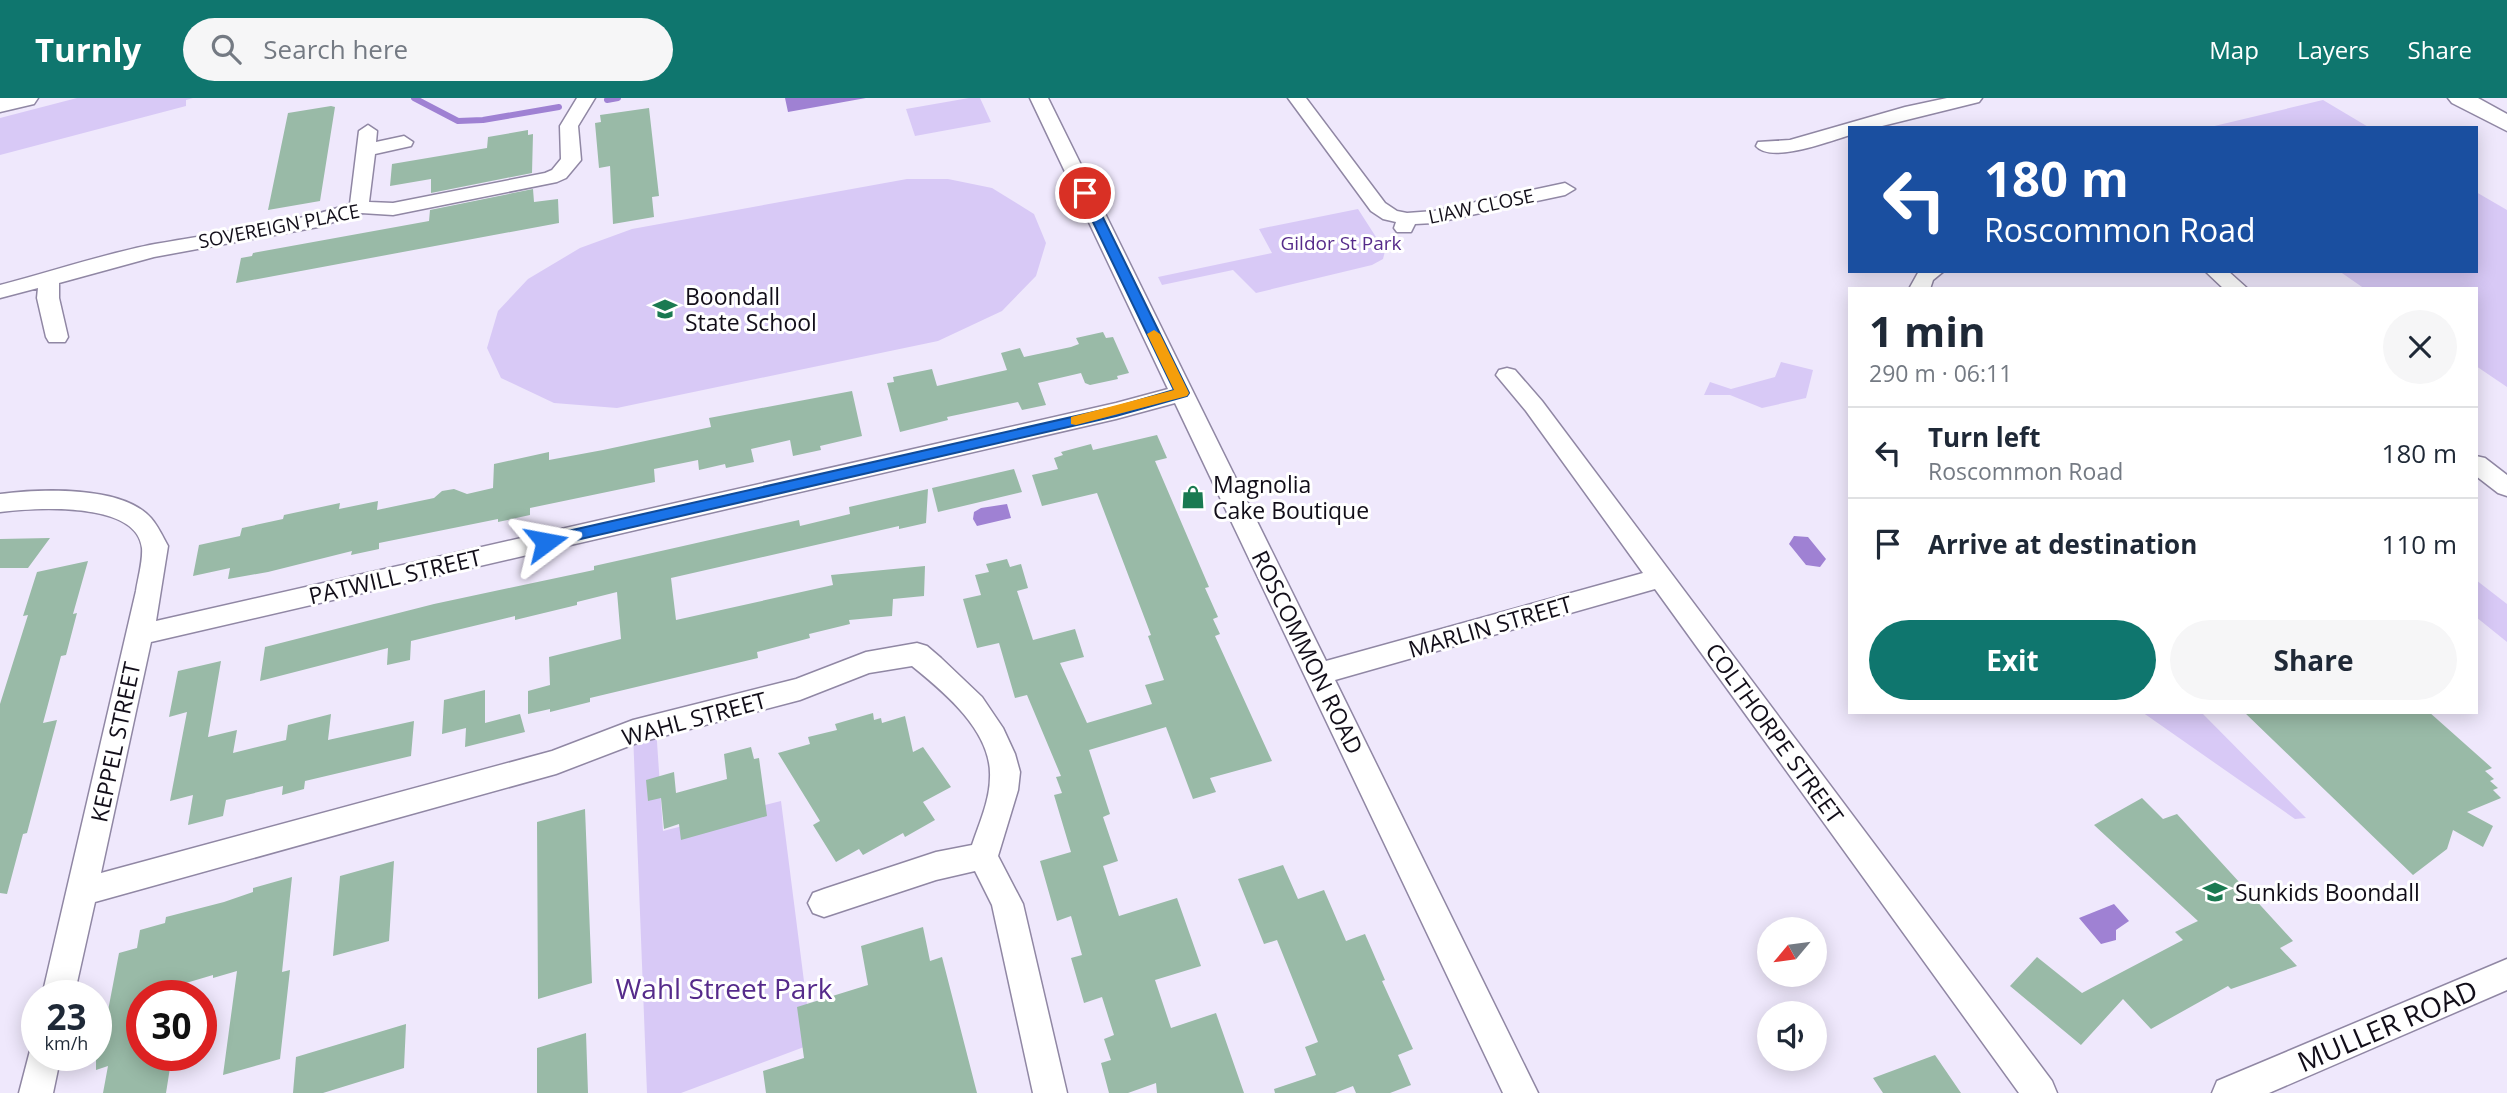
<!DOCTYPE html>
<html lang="en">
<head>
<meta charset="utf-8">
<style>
	body { margin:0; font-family:"Open Sans",sans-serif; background:#f6f6f7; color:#1f2937; height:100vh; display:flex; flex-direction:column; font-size:26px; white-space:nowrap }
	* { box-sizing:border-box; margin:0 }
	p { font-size:23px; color:#747a83 }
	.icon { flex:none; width:38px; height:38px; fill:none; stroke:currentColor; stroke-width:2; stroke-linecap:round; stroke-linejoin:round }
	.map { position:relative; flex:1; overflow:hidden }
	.details { position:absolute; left:1848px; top:189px; width:630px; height:427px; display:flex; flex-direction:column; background:#fff; border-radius:0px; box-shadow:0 4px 18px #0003 }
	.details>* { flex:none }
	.hud { position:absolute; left:1848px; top:28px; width:630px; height:147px; border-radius:0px; box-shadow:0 4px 18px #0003; background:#1a4fa0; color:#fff; overflow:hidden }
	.needle { width:46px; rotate:241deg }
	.tools { position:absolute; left:1757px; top:819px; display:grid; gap:14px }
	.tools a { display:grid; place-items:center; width:70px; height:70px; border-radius:50%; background:#fff; box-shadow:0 4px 18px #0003; font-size:35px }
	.speed { position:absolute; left:21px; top:882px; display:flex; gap:14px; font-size:35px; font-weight:700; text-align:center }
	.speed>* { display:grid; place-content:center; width:91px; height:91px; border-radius:50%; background:#fff; box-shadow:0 4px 18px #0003; line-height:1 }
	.speed small { font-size:18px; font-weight:400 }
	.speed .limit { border:10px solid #d22; background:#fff; color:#111 }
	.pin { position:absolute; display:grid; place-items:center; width:60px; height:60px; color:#fff; margin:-30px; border:4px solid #fff; border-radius:50%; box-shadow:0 2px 7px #0007 }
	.me { position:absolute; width:77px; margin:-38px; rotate:77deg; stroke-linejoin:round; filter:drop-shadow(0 0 5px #0008) }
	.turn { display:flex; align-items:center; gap:24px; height:147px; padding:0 21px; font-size:32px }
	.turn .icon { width:91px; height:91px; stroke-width:2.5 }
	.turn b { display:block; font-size:49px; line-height:60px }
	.round { display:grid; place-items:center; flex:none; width:74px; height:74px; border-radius:37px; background:#f6f6f7 }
	.overview { display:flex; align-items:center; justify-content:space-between; height:119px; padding:0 21px }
	h1 { font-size:42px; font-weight:700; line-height:52px }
	.primary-button { display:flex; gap:14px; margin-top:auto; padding:14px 21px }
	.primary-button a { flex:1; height:80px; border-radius:42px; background:#0f766e; color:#fff; font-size:28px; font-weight:700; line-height:80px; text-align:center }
	.primary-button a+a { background:#f6f6f7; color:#1f2937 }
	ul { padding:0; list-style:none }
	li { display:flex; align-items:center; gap:21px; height:91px; padding:0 21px; border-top:2px solid #e0e1e3 }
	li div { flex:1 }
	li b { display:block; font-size:26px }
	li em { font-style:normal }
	header { display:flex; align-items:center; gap:42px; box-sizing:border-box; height:98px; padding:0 35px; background:#0f766e; color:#fff }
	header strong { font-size:33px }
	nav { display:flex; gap:38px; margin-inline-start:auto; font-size:24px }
	.search { width:490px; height:63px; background:#f6f6f7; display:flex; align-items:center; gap:18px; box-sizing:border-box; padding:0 24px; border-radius:38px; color:#747a83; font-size:26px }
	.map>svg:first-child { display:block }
	.green { fill:#d8c9f6 }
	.water { fill:#9f81d3 }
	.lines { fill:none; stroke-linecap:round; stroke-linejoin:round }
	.stream { stroke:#9f81d3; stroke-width:6 }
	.building { fill:#99baa7 }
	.minor-casing { stroke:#9087a4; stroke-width:3 }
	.major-casing { stroke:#9087a4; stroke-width:3 }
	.highway-casing { stroke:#9087a4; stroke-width:3 }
	.minor { fill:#fff; fill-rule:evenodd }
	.major { fill:#fff; fill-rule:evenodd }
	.highway { fill:#fff; fill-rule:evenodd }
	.route { fill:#1a73e8; stroke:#114b97; stroke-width:2 }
	.slow { fill:#f59e0b }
	.labels { text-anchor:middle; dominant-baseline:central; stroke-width:6; stroke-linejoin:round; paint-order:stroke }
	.far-street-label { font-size:19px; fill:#120e19; stroke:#fff }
	.far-park-label { font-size:19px; fill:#562b8b; stroke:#fff }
	.poi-label { font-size:23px; fill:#120e19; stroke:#fff; text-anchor:start }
	.street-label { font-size:23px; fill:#120e19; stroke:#fff }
	.near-park-label { font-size:28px; fill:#562b8b; stroke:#fff }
	.near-street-label { font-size:28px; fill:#120e19; stroke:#fff }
</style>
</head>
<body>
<header>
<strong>Turnly</strong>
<div class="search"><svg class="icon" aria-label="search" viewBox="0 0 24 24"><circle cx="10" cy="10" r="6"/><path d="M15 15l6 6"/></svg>Search here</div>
<nav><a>Map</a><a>Layers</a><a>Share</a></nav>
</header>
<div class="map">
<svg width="2507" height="995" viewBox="0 0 2507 995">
	<rect width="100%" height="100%" fill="#efe8fc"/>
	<path class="green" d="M77 0H193L186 2V8L0 57V20Z
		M969 0H980L991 24 915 38 906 11Z
		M2323 2 2370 30H2206Z
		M907 81H948L992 90 1034 116 1046 145 1036 178 1002 213 938 243 617 310 554 305 501 280 487 250 498 213 528 181 580 150 632 131Z
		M2476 94 2507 112V289L2476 268V191H2365L2339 173H2476Z
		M1358 111 1385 153 1383 161 1372 167 1256 195 1233 172 1162 187 1158 179 1272 155 1259 131Z
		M1781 264 1813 272 1806 300 1762 310 1730 297H1704L1710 284 1731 291 1775 279Z
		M2476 482 2507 506V544L2476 519Z
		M2142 614H2201L2306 720 2295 721Z
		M656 629 663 733 781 703 812 946 681 995H647L633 635Z"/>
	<path class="water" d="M785 0H866L788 14Z
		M1007 406 1011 420 977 428 973 421 974 414 981 410Z
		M1794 438 1808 439 1826 461 1820 469 1806 467 1789 446Z
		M2114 806 2129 823 2116 832V842L2101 846 2079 820Z"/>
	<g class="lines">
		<path class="stream" d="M414 0 458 23 483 22 559 9
			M607 2 618 0"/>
	</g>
	<path class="building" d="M331 8 335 9 320 103 268 112 288 15Z
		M649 10 659 98 652 99 654 119 613 126 610 68 599 70 595 25 601 24 600 17Z
		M528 32V37L533 36 532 75 431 95V81L390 88 392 66 487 50 488 39Z
		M533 91 534 104 558 101 559 125 236 185 241 160 252 158 253 155 429 123 430 112Z
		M1103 234 1106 240 1113 239 1129 275 1117 278 1118 281 1090 287 1085 285 1081 275 1038 285 1046 307 1022 312 1018 304 947 319 948 322 900 334 887 285 894 284 893 279 932 271 937 288 1007 272 1001 255 1020 250 1024 259 1071 249 1079 246 1076 240Z
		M852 293 862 338 820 348 821 352 793 358 790 342 751 351 754 364 726 370 725 366 699 372 698 362 654 371 655 384 530 410V417L498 424V421L379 445V451L351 457 352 453 268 474 228 481 230 470 193 478 199 447 240 438 242 430 283 421 284 417 340 405 339 411 378 403 377 412 434 400 442 393 454 391 467 396 493 390 494 366 549 354V362L603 352 711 329 709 320Z
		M1157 337 1167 360 1155 363 1209 489 1205 490 1218 519 1213 521 1220 536 1215 538 1272 663 1210 680 1216 694 1193 701 1166 629 1089 652 1110 716 1103 719 1118 763 1103 768 1119 818 1177 800 1201 868 1155 882 1171 930 1216 915 1244 995H1157L1156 985 1128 995H1109L1101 965 1111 962 1104 941 1114 937 1102 899 1084 905 1071 860 1082 857 1071 818 1057 823 1040 763 1071 754 1054 697 1062 695 1056 679 1061 678 1027 597 1015 600 999 545 977 550 963 501 981 497 975 477 989 474 986 466 1007 461 1010 469 1021 466 1028 490 1017 493 1033 542 1075 531 1084 559 1060 565 1087 625 1152 606 1145 587 1164 582 1148 538 1151 537 1097 395 1042 408 1032 377 1058 371 1054 360 1063 357 1061 354 1091 346 1093 352Z
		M1014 371 1022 394 938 414 932 390Z
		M928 391 926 425 899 431V428L671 480 676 522 833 487 831 477 925 468 924 498 893 501 892 518 849 522 850 526 809 536 810 540 757 554 758 560 590 600V604L550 614V611L528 616V593L550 587 549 559 621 541 617 494 577 504V507L515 522V518L411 543 410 562 387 567 388 550 260 583 265 549 434 506 594 472V468L630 460 799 422 800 428 850 416 849 409Z
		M50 440 28 470H0V441Z
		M88 463 73 516 77 515 66 557 61 558 43 625 57 622 27 735 23 736 7 796 0 795V606L28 517 23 518 37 474Z
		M221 563 208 639 237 632 233 655 286 642 288 627 331 616 328 642 414 623 411 658 305 683 304 691 282 697 283 688 226 702 223 718 188 727 193 697 170 703 187 614 169 619 178 573Z
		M485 592V625L520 616 525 634 465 649 466 630 442 636 444 602Z
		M2244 614H2429L2492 670 2485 673 2494 681 2490 683 2498 690 2493 692 2501 700 2467 714 2493 728 2483 749 2453 732 2447 751 2413 777Z
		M873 615 874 622 881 620 882 625 905 618 913 654 923 649 951 689 923 704 935 722 905 739 903 735 863 757 859 751 836 764 813 727 820 723 778 655 810 646 808 639 837 632 835 626Z
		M751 649 754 661 759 660 767 718 681 742 679 726 664 731 661 700 648 703 646 682 674 674 676 695 727 681 724 656Z
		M2142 700 2163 721 2177 716 2293 843 2280 850 2297 868 2231 891 2228 888 2151 931 2123 901 2081 947 2010 888 2037 859 2082 895 2183 842 2175 834 2198 823 2094 727Z
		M585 711 592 885 538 901 537 724Z
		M394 763 389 843 333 858 340 778Z
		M1283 767 1298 801 1324 792 1346 843 1365 836 1385 882 1382 883 1413 951 1398 957 1411 987 1390 995H1356L1353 988 1335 995H1275L1274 991 1316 977 1305 949 1318 944 1277 842 1264 846 1238 781Z
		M292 779 282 874 290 872 280 961 223 977 237 873 213 880V877L142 898V957H172L166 995H103L108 968 96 972V931L98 921 107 918 119 855 137 850 140 832 165 825 166 819 224 804 253 794V790Z
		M923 829 930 863 942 859 977 995H766L763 973 804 960 797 909 868 887 861 848Z
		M406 926 404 970 323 995H293L296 959Z
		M586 935 588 995H537V950Z
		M1935 957 1961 995H1883L1873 980Z"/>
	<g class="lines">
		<g class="minor-casing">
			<path id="minor" d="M577 0H595L578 28 581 62 566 80 557 84 393 117 361 115 318 129 154 159 59 185V200L68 239 65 244H49L46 239 37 200 38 190 0 200V187C51 174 103 156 155 146 220 134 287 127 350 106L359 33 368 27 377 33 376 44 404 38 413 44 411 48 375 56 369 104 393 105 545 75 552 72 561 61 560 28Z
				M1030 0H1048L1326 563 1643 475 1526 313 1496 277 1499 272 1507 270 1515 272 1542 303 2052 983 2057 995H2019L1655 491 1335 582 1538 995H1503L1175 305 1116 321 151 544 101 775 552 653 633 622 796 581 866 554 917 545 927 548 941 560 982 599 1003 630 1015 656 1020 674 1018 692 998 758 1023 806 1067 995H1033L992 807 975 773 936 782 824 819 813 815 808 805 813 795 824 791 936 754 972 747C979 726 990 702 990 679 992 633 944 594 912 568L869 575 800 602 637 645 556 676 95 804 74 898H42L136 493C138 480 143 463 142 450 137 402 32 410 0 414V396C40 391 122 387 151 420 158 428 163 439 168 448L156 523 1116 305 1168 291Z
				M1288 0H1306L1385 105 1397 113 1407 115 1434 113 1565 85 1575 91 1565 97 1434 125 1415 126 1411 134H1397L1394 130 1396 124 1383 121 1371 113Z
				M1947 0H1982L1979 4 1874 30H1850V37C1830 43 1771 66 1756 48L1758 44 1790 42 1905 9Z
				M1919 173H1944L1933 182 1930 191H1909Z
				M2205 173H2228L2248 191H2224Z
				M2476 358 2485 360 2507 377V398L2498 395 2476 378Z
				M2507 861V892L2269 995H2212L2217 983Z
				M37 943V957H61L53 995H19L32 945Z"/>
		</g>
		<g class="major-casing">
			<path id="major" d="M2448 0H2478L2507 16V33L2452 5Z"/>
		</g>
		<g class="highway-casing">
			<path id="highway" d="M0 0H38L34 6 0 14Z"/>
		</g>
		<use href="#minor" class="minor"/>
		<use href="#major" class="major"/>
		<use href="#highway" class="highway"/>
	</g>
	<path class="route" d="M1081 92 1091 95 1189 295 1187 298 1116 318 546 449 540 448 538 444 546 438 1116 309 1174 292 1079 95Z"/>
	<path class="slow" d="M1154 232 1160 236 1189 295 1187 298 1076 327 1071 326V319L1174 292 1147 236Z"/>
	<defs>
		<g id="school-bare" transform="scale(1.89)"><path d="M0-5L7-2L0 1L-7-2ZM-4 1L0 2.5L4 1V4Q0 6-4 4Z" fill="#1a7a51" stroke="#fff" stroke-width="2.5" paint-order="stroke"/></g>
		<g id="shop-bare" transform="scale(1.89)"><path d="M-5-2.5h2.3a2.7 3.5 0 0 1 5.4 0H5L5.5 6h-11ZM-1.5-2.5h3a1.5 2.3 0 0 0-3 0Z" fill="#1a7a51" stroke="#fff" stroke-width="2.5" paint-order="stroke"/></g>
	</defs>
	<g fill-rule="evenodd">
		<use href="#school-bare" x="665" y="211"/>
		<use href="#shop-bare" x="1193" y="399"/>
		<use href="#school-bare" x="2215" y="794"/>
	</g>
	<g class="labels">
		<g class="far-street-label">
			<text transform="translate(1481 108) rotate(-12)">LIAW CLOSE</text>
			<text transform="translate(279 128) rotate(-11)">SOVEREIGN PLACE</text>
		</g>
		<g class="far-park-label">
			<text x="1341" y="145">Gildor St Park</text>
		</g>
		<g class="poi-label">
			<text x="685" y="198">Boondall<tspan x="685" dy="26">State School</tspan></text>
			<text x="1213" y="386">Magnolia<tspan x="1213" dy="26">Cake Boutique</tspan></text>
			<text x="2235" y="794">Sunkids Boondall</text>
		</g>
		<g class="street-label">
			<text transform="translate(395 478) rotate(-13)">PATWILL STREET</text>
			<text transform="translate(1490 528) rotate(-16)">MARLIN STREET</text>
			<text transform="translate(1308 554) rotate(64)">ROSCOMMON ROAD</text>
			<text transform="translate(694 620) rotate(-15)">WAHL STREET</text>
			<text transform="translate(1775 635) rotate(54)">COLTHORPE STREET</text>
			<text transform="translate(115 644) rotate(-78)">KEPPEL STREET</text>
		</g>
		<g class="near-park-label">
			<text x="724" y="890">Wahl Street Park</text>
		</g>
		<g class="near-street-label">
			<text transform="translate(2387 927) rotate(-23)">MULLER ROAD</text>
		</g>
	</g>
</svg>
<div class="tools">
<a><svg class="needle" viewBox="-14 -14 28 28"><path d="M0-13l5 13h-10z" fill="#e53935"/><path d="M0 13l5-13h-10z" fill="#747a83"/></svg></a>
<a><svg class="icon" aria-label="sound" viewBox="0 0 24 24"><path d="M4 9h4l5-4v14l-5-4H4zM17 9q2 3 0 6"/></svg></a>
</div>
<div class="speed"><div>23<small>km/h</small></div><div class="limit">30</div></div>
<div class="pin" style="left:1085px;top:95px;background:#d93025"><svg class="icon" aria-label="arrive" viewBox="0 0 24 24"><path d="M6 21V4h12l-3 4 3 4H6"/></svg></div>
<svg class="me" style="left:546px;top:444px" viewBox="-20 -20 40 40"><path d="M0-17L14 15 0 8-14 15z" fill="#1a73e8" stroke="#fff" stroke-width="4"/></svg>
<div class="hud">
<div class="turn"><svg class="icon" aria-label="left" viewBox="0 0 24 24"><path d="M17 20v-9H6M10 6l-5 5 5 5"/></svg><div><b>180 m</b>Roscommon Road</div></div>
</div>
<section class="details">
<div class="overview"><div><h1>1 min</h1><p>290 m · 06:11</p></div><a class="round"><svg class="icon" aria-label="close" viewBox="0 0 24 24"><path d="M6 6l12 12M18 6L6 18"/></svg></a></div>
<ul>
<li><svg class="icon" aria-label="left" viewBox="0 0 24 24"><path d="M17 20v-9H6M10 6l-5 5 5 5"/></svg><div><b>Turn left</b><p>Roscommon Road</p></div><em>180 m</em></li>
<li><svg class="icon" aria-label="arrive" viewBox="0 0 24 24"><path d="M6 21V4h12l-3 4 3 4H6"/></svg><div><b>Arrive at destination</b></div><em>110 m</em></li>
</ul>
<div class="primary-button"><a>Exit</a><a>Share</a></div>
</section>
</div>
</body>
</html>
